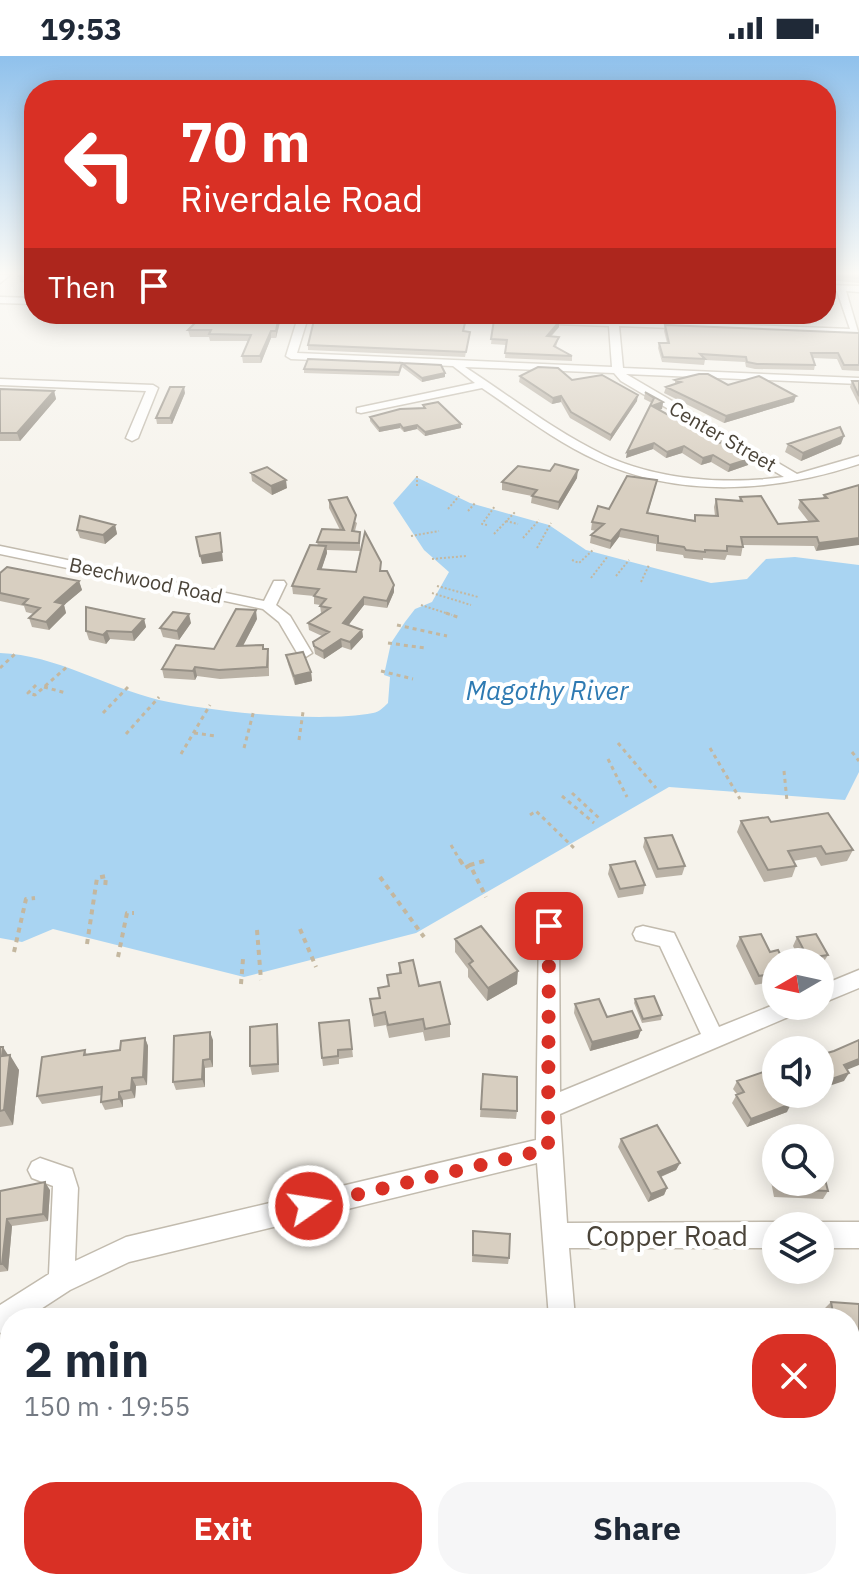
<!DOCTYPE html>
<html lang="en">
<head>
<meta charset="utf-8">
<style>
	body { margin:0; font-family:"IBM Plex Sans",sans-serif; background:#f6f6f7; color:#1f2937; height:100vh; display:flex; flex-direction:column; font-size:30px; white-space:nowrap }
	* { box-sizing:border-box; margin:0 }
	p { font-size:26px; color:#747a83 }
	.icon { flex:none; width:44px; height:44px; fill:none; stroke:currentColor; stroke-width:2; stroke-linecap:round; stroke-linejoin:round }
	.map { position:relative; flex:1; overflow:hidden }
	.sheet { position:absolute; left:0px; top:1252px; width:860px; height:282px; display:flex; flex-direction:column; background:#fff; border-radius:32px 32px 0 0; box-shadow:0 4px 20px #0003 }
	.sheet>* { flex:none }
	.banner { position:absolute; left:24px; top:24px; width:812px; height:244px; border-radius:32px; box-shadow:0 4px 20px #0003; background:#d93025; color:#fff; overflow:hidden }
	.needle { width:52px; rotate:261deg }
	.fabs { position:absolute; left:762px; top:892px; display:grid; gap:16px }
	.fabs a { display:grid; place-items:center; width:72px; height:72px; border-radius:50%; background:#fff; box-shadow:0 4px 20px #0003; font-size:40px }
	.pin { position:absolute; display:grid; place-items:center; width:68px; height:68px; color:#fff; margin:-34px; border-radius:16px; box-shadow:0 4px 12px #0006 }
	.me { position:absolute; width:88px; margin:-44px; rotate:77deg; stroke-linejoin:round; filter:drop-shadow(0 0 6px #0008) }
	.turn { display:flex; align-items:center; gap:28px; height:168px; padding:0 24px; font-size:36px }
	.turn .icon { width:104px; height:104px; stroke-width:2.5 }
	.turn b { display:block; font-size:56px; line-height:68px }
	.then { display:flex; align-items:center; height:76px; padding:0 24px; background:#0003; gap:16px; font-size:30px }
	.round { display:grid; place-items:center; flex:none; width:84px; height:84px; border-radius:32px; background:#f6f6f7 }
	.summary { display:flex; align-items:center; justify-content:space-between; height:136px; padding:0 24px }
	h1 { font-size:48px; font-weight:800; line-height:60px }
	.primary-button { display:flex; gap:16px; margin-top:auto; padding:16px 24px }
	.primary-button a { flex:1; height:92px; border-radius:32px; background:#d93025; color:#fff; font-size:32px; font-weight:800; line-height:92px; text-align:center }
	.primary-button a+a { background:#f6f6f7; color:#1f2937 }
	.status { display:flex; justify-content:space-between; align-items:center; height:56px; padding:0 40px; background:#fff; direction:ltr }
	.status svg { height:22px; fill:currentColor }
	.map>svg:first-child { display:block }
	.water { fill:#a9d4f2 }
	.lines { fill:none; stroke-linecap:round; stroke-linejoin:round }
	.minor-casing { stroke:#c2bbae; stroke-width:3 }
	.path-far2 { stroke:#c4b79f; stroke-width:2; stroke-dasharray:2 2; stroke-linecap:butt }
	.path-far1 { stroke:#c4b79f; stroke-width:3; stroke-dasharray:4 4; stroke-linecap:butt }
	.path { stroke:#c4b79f; stroke-width:4; stroke-dasharray:5 5; stroke-linecap:butt }
	.minor { fill:#fff; fill-rule:evenodd }
	.wall { fill:#bab2a6 }
	.shaded-wall { fill:#979187 }
	.building { fill:#d8cfc1; stroke:#979187; stroke-width:2 }
	.route { stroke:#d93025; stroke-width:14; stroke-dasharray:0 25.2 }
	.labels { text-anchor:middle; dominant-baseline:central; stroke-width:8; stroke-linejoin:round; paint-order:stroke }
	.far-street-label { font-size:20px; fill:#4b4439; stroke:#fff }
	.water-label { font-size:26px; font-style:italic; fill:#2e7ab2; stroke:#fff }
	.near-street-label { font-size:28px; fill:#4b4439; stroke:#fff }
</style>
</head>
<body>
<div class="status"><b>19:53</b><svg viewBox="0 0 49 12"><path d="M0 12V9h3v3zM5 12V6h3v6zM10 12V3h3v9zM15 12V0h3v12zM26 1h20v11H26zM47 4h2v5h-2z"/></svg></div>
<div class="map">
<svg width="859" height="1533" viewBox="0 0 859 1533">
	<rect width="100%" height="100%" fill="#f6f3ec"/>
	<path class="water" d="M416 421 470 447 549 469 586 494 711 527 747 523 766 503 795 501 859 509V716L845 744 669 731 416 877 244 921 53 873 22 886 0 882V597C56 599 106 631 159 644 212 656 320 667 373 657 379 656 383 652 388 647L390 621 384 619 391 587 405 566 415 553 432 546 449 516 424 494 393 447Z"/>
	<g class="lines">
		<g class="minor-casing">
			<path id="minor" d="M10 219 0 227V219Z
				M826 229 859 230V236L846 235 859 279 619 270 623 312 859 322V328L626 318 797 418 859 400V408C775 436 679 443 596 404 555 385 519 357 482 332L361 357 357 356V352L475 327 453 310 291 303 286 300 299 258H309L297 297 612 311 609 270 372 261 367 258 609 264 608 258H618V264L850 273 837 235H826ZM465 311 614 317 621 325 784 421C726 429 657 424 604 399 554 375 510 340 465 311Z
				M0 241 34 242V248L0 247Z
				M0 323 153 329 158 332 138 382 132 385 126 382 146 335 0 329Z
				M0 490 264 545 274 525H284L286 528 276 549 290 560 312 597 304 602 299 600 279 566 263 553 0 498Z
				M549 862 556 864 559 870 560 1036 701 978 660 890 636 884 633 878 636 872 643 870 674 877 719 971 776 948V950H804L800 956 560 1058 567 1167 776 1166 784 1170H776V1192H569L575 1262H549L537 1107 129 1206 70 1234 27 1262H10V1273L0 1277V1249L49 1218 53 1130 32 1122 28 1114 32 1106 40 1102 72 1113 78 1132 75 1205 126 1181 536 1084 539 870 542 864Z
				M859 914V932L820 948V930Z
				M820 1166H859V1192H820V1170H812Z
				M562 1524H592L593 1533H561Z"/>
		</g>
		<path class="path-far2" d="M417 420V430
			M448 453 459 440
			M468 455 476 446
			M506 465 518 468
			M487 469 482 468 495 450
			M494 478 516 455
			M411 480 439 475
			M523 482 539 464
			M537 492 551 467
			M432 503 466 500
			M572 504 579 507 594 493
			M616 520 629 504
			M591 522 608 500
			M641 526 649 509
			M437 530 478 541
			M432 537 471 549
			M421 549 452 559"/>
		<path class="path-far1" d="M446 557 460 562
			M397 569 447 580
			M388 587 425 592
			M0 612 17 596
			M381 615 413 623
			M36 629 28 637 35 639 69 609
			M44 631 66 637
			M103 657 128 631
			M194 677 216 680
			M126 678 159 641
			M299 684 303 656
			M618 687 656 732
			M244 692 254 654
			M710 692 740 743
			M852 696 859 705
			M181 698 210 649
			M608 703 627 741
			M784 715 787 745
			M572 737 600 763
			M562 740 594 767
			M530 759 536 755 574 792
			M451 789 461 806
			M481 806 484 805"/>
		<path class="path" d="M460 804 465 812 470 809
			M484 805 470 809 486 841
			M380 821 424 881
			M300 873 316 911
			M257 874 261 924
			M87 888 97 822 106 820 105 833
			M14 896 26 843 35 842
			M118 901 127 857H134
			M241 928 243 903"/>
		<use href="#minor" class="minor"/>
	</g>
	<path class="wall" d="M34 219V228L20 226 19 220Z
		M826 219H859V227L826 224Z
		M495 258H571L569 260Z
		M654 258H732L733 260 732 265 655 261Z
		M779 258H802L805 263 804 268 782 267Z
		M323 260H372L466 263 464 275 470 276 465 301 308 294V289Z
		M281 262 276 282H271L261 307H243L242 300 248 285H210L209 281H190L188 274Z
		M494 264 559 271 551 281H559L556 291 572 300V305L505 302 506 289 491 288Z
		M665 269 859 277V315L842 314 837 303 813 302 815 309 814 314 755 313 746 311 745 306 705 304 704 309 662 306 658 292 659 287H667L664 275Z
		M402 307 445 317V321L422 326 402 311Z
		M402 311 399 320 304 317V313Z
		M520 320 572 324 637 345 610 385 570 362 561 346 552 348 519 326Z
		M675 324 728 329 794 346 724 367 664 337 666 331 675 328Z
		M852 325H859V349L850 331Z
		M0 333 54 335 56 343 20 385H0Z
		M645 336 663 346 662 353 659 354 749 403 748 409 728 416 711 406 701 409 682 397 666 402 653 393 626 402 652 347 644 343Z
		M185 337 172 368H157L156 362Z
		M423 349 461 368V372L425 380 417 373 404 376 400 372 379 376 370 365V361L423 352Z
		M788 388H841L801 405 785 396Z
		M251 417 287 432 272 439 252 425Z
		M577 422 558 454 531 447 532 440 502 434V426Z
		M859 429 816 495 814 490 743 489 741 500 727 499 725 504 703 502V504L684 502 683 499 656 495V488L619 481 610 493 590 487 591 479 596 475 591 474 592 466 609 453 655 432 648 457 694 464 695 459 715 460 714 451 716 443 739 445 740 441 778 468 809 466 798 452 800 444 823 442 824 439Z
		M329 444 357 467 355 475 360 476V495L327 494V497L321 514 356 516 381 515 394 529V536L387 552 364 549 348 569 362 574 363 581 351 594 342 591 324 603 315 598 313 586 322 580 309 574 308 567 321 557 320 549 314 548V540L293 538 292 530 318 490 317 486 340 474 329 452Z
		M115 469 117 478 105 488 80 482 77 474Z
		M0 517 79 525 82 534 64 549 66 557 49 574 32 571 29 562 34 558 26 556 24 550 0 545Z
		M144 563 146 571 134 585 110 583 106 588 89 584 86 575Z
		M257 563 243 590 268 593 269 602V620L220 623 197 620 195 624 164 622 162 613 214 593Z
		M191 567 179 584 163 581 160 572Z
		M286 599 311 616 312 625 295 629 288 608Z
		M741 765 771 766 853 794 847 805 821 810 816 801 793 805 796 810 792 821 764 826 737 776Z
		M645 782 685 810 682 819 656 822 643 791Z
		M610 809 645 829 643 838 618 842 608 818Z
		M740 881 776 906V925L755 929 736 890Z
		M797 881 828 899 823 907 820 908V906H801L793 890Z
		M455 883 517 928 487 945 468 921V913L455 896Z
		M399 907 450 968V981L425 985 423 976 389 982 386 969 374 971 370 943 379 942 378 932 388 930 387 919 399 917Z
		M635 943 662 959 661 964 642 967 634 947Z
		M575 948 641 974 638 982 590 995 574 957Z
		M349 964 353 1001 339 1003V1008L323 1010 322 1002Z
		M277 968 278 977 279 1016 252 1019 250 1010Z
		M145 982 148 990 147 1029 136 1030 135 1042 123 1044V1051L105 1054 101 1046 102 1039 42 1048 37 1040 85 994 87 999 120 994Z
		M213 984V1011L205 1012V1031L176 1034 173 1026Z
		M0 991 8 999 19 1014 13 1069 0 1071Z
		M483 1018 517 1055 516 1063 480 1061Z
		M737 1025 787 1056 747 1071 732 1047 737 1038 733 1033Z
		M621 1083 680 1107 676 1114 661 1121 667 1132 664 1139 648 1146 618 1091Z
		M772 1102H776V1126H820L828 1135 823 1143 774 1141 768 1110Z
		M50 1134 48 1165 12 1170 8 1215 0 1216V1135Z
		M473 1175 509 1202 508 1208 472 1206Z
		M831 1246 859 1248V1316H850V1262H827L825 1252Z
		M859 1497V1512L855 1499Z
		M484 1524H511L510 1526Z
		M652 1524H710V1533H655Z"/>
	<path class="shaded-wall" d="M279 258 281 262 276 282V275Z
		M559 266V271L546 285 547 280Z
		M271 275V282L261 307 260 300Z
		M445 317V321L422 326V322Z
		M184 331 185 337 172 368 170 362Z
		M54 335 56 343 20 385 17 377Z
		M638 339 637 345 610 385 611 379Z
		M561 340V346L552 348 553 342Z
		M796 340 794 346 724 367 726 360Z
		M663 346 662 353 651 356 652 350Z
		M400 368V372L379 376V372Z
		M461 368V372L425 380V376Z
		M417 369V373L404 376 403 372Z
		M844 380 841 388 801 405 803 397Z
		M654 387 653 393 626 402 627 396Z
		M684 390 682 397 666 402 667 396Z
		M713 399 711 406 701 409 703 402Z
		M749 403 748 409 728 416 730 409Z
		M578 414 577 422 558 454 559 446Z
		M286 424 287 432 272 439 271 430Z
		M115 469 117 478 105 488 103 479Z
		M621 473 619 481 610 493 611 485Z
		M220 477 223 505 202 508 200 500Z
		M859 482V489L816 495 819 487Z
		M326 490 327 497 319 521 318 513Z
		M79 525 82 534 64 549 66 557 49 574 46 566 55 546Z
		M394 529V536L387 552V545Z
		M364 541V549L344 575 343 567Z
		M256 554 257 563 238 599 237 590Z
		M189 558 191 567 179 584 177 575Z
		M144 563 146 571 134 585 132 576Z
		M362 574 363 581 351 594 350 586Z
		M107 575 110 583 106 588 103 579Z
		M341 583 342 591 324 603 323 595Z
		M195 611 197 620 195 624 193 615Z
		M311 616 312 625 295 629 294 620Z
		M518 915 517 928 487 945 488 932Z
		M641 974 638 982 590 995 592 986Z
		M210 976 213 984V1011L210 1003Z
		M145 982 148 990 147 1029 143 1021Z
		M3 991 10 1002V999L19 1014 13 1069 4 1054 2 1000Z
		M859 1003V1009L839 1017 844 1009Z
		M203 1004 205 1012V1031L202 1023Z
		M849 1017 844 1025 820 1033 823 1026Z
		M132 1022 136 1030 135 1042 131 1034Z
		M119 1036 123 1044V1051L119 1043Z
		M791 1048 787 1056 747 1071 751 1063Z
		M680 1107 676 1114 655 1123 658 1116Z
		M45 1126 50 1134 48 1165 43 1158Z
		M667 1132 664 1139 648 1146 651 1138Z
		M7 1163 12 1170 8 1215 2 1208Z
		M10 1374V1382L0 1389V1381Z"/>
	<path class="building" d="M20 219H34V222L19 220Z
		M832 219H859V222Z
		M204 258H279L276 275H271L260 300H242L251 279 209 278 211 274H188Z
		M324 258H369L372 260 466 263 463 275 470 276 466 296 308 289 315 260H323Z
		M706 258H732L733 260Z
		M782 258H802L805 263 783 262Z
		M494 264 559 266 547 280 559 281 554 290 572 300 505 297 507 284 491 283Z
		M665 269 859 277V309H844L838 297H811L815 309 757 308 747 306 746 301 700 298 705 303 663 301 659 287H669Z
		M308 303 402 307 399 316 304 313Z
		M402 307 441 309 445 317 422 322Z
		M538 311 558 312 572 324 602 319 638 339 611 379 571 356 561 340 553 342 520 320Z
		M699 318H708L728 329 759 320 796 340 726 360 666 331 681 326 675 324Z
		M852 325H859V340Z
		M170 331H184L170 362H156Z
		M0 333 54 335 17 377H0Z
		M645 336 663 346 652 350 719 387 723 386 749 403 730 409 713 399 703 402 684 390 667 396 654 387 627 396 654 342Z
		M438 346 461 368 425 376 417 369 403 372 400 368 379 372 370 361 400 353 425 352 423 349Z
		M840 371 844 380 803 397 788 388Z
		M555 408 578 414 559 446 532 440 537 434 502 426 518 410 550 415Z
		M267 411 286 424 271 430 251 417Z
		M627 420 657 424 647 457 695 465V459L718 460 716 443 742 445 740 441 761 440 778 468 818 465 800 444 827 442 824 439 859 429V482L819 487 817 481H741L743 491 727 490V495L705 494V496L686 494 684 491 658 487V480L621 473 611 485 591 479 604 468 592 466 598 450 609 453Z
		M347 441 356 459 352 475 360 476 359 487 317 486 322 473 344 474 329 444Z
		M80 460 115 469 103 479 77 474Z
		M365 476 381 506 380 515H387L394 529 387 545 364 541 343 567 362 574 350 586 341 583 323 595 314 590 313 586 329 576 308 567 330 552 320 550 326 543 314 540 319 533 292 530 310 489 326 490 318 513 356 516Z
		M220 477 222 496 200 500 196 481Z
		M7 511 79 525 55 546 64 548 46 566 29 562 40 552 23 548 28 543 0 537V517Z
		M86 551 144 563 132 576 107 575 103 579 86 575Z
		M236 553 256 554 237 590 263 589V593H268L267 611 219 614 195 611 193 615 162 613 176 589 214 593Z
		M173 556 189 558 177 575 160 572Z
		M303 596 311 616 294 620 286 599Z
		M828 757 853 794 826 798 821 790 788 795 796 810 768 814 741 765 768 761 771 766Z
		M672 779 685 810 658 813 645 782Z
		M635 805 645 829 620 833 610 809Z
		M481 870 518 915 488 932 469 908 473 905 455 883Z
		M761 878 770 896 778 894 784 906H776V917L759 920 740 881Z
		M816 878 828 899 808 902 797 881Z
		M413 904 419 930 440 926 450 968 425 973 423 963 388 969 385 956 373 959 370 943 380 942 378 932 389 930 387 919 401 917 399 907Z
		M654 940 662 959 643 963 635 943Z
		M599 943 607 961 632 955 641 974 592 986 575 948Z
		M349 964 352 993 338 994V1000L322 1002 319 967Z
		M277 968 278 1008 250 1010V971Z
		M210 976V1003L203 1004 202 1023 173 1026 174 980Z
		M145 982 143 1021 132 1022 131 1034 119 1036V1043L101 1046 102 1031 37 1040 42 1001 85 994 84 999 120 994 121 985Z
		M859 984V1003L844 1009 849 1017 823 1026 820 1021V999L834 995Z
		M0 991H3L2 1000 10 999 4 1054 0 1055Z
		M769 1014 776 1025V1038H784L791 1048 751 1063 736 1039 744 1036 737 1025Z
		M483 1018 517 1021V1055L481 1053Z
		M657 1069 680 1107 658 1116 667 1132 651 1138 621 1083Z
		M772 1102H776V1122Z
		M820 1104 828 1135 778 1133 777 1126H820Z
		M45 1126 43 1158 7 1163 2 1208H0V1135Z
		M473 1175 510 1178 509 1202 473 1199Z
		M831 1246 859 1248V1310H850V1262H834Z
		M620 1254 665 1262H618Z
		M5 1334 10 1345V1374L0 1381V1337Z
		M657 1524H710V1533H659Z"/>
	<linearGradient id="sky" x2="0" y2="1"><stop stop-color="#8fc1ec"/><stop offset="0.5" stop-color="#fbfaf6"/><stop offset="1" stop-color="#fbfaf6" stop-opacity="0"/></linearGradient>
	<rect width="859" height="434" fill="url(#sky)"/>
	<g class="lines">
		<path class="route" d="M309 1150 548 1093 549 870"/>
	</g>
	<g class="labels">
		<g class="far-street-label">
			<text transform="translate(723 380) rotate(30)">Center Street</text>
			<text transform="translate(146 524) rotate(12)">Beechwood Road</text>
		</g>
		<g class="water-label">
			<text x="547" y="634">Magothy River</text>
		</g>
		<g class="near-street-label">
			<text x="667" y="1179">Copper Road</text>
		</g>
	</g>
</svg>
<div class="fabs">
<a><svg class="needle" viewBox="-14 -14 28 28"><path d="M0-13l5 13h-10z" fill="#e53935"/><path d="M0 13l5-13h-10z" fill="#747a83"/></svg></a>
<a><svg class="icon" aria-label="sound" viewBox="0 0 24 24"><path d="M4 9h4l5-4v14l-5-4H4zM17 9q2 3 0 6"/></svg></a>
<a><svg class="icon" aria-label="search" viewBox="0 0 24 24"><circle cx="10" cy="10" r="6"/><path d="M15 15l6 6"/></svg></a>
<a><svg class="icon" aria-label="layers" viewBox="0 0 24 24"><path d="M12 4l9 5-9 5-9-5zM3 14l9 5 9-5"/></svg></a>
</div>
<div class="pin" style="left:549px;top:870px;background:#d93025"><svg class="icon" aria-label="arrive" viewBox="0 0 24 24"><path d="M6 21V4h12l-3 4 3 4H6"/></svg></div>
<svg class="me" style="left:309px;top:1150px" viewBox="-20 -20 40 40"><circle r="17" fill="#d93025" stroke="#fff" stroke-width="3"/><path d="M0-11L8 9 0 5-8 9z" fill="#fff"/></svg>
<div class="banner">
<div class="turn"><svg class="icon" aria-label="left" viewBox="0 0 24 24"><path d="M17 20v-9H6M10 6l-5 5 5 5"/></svg><div><b>70 m</b>Riverdale Road</div></div>
<div class="then">Then<svg class="icon" aria-label="arrive" viewBox="0 0 24 24"><path d="M6 21V4h12l-3 4 3 4H6"/></svg></div>
</div>
<section class="sheet">
<div class="summary"><div><h1>2 min</h1><p>150 m · 19:55</p></div><a class="round" style="background:#d93025;color:#fff"><svg class="icon" aria-label="close" viewBox="0 0 24 24"><path d="M6 6l12 12M18 6L6 18"/></svg></a></div>
<div class="primary-button"><a>Exit</a><a>Share</a></div>
</section>
</div>
</body>
</html>
